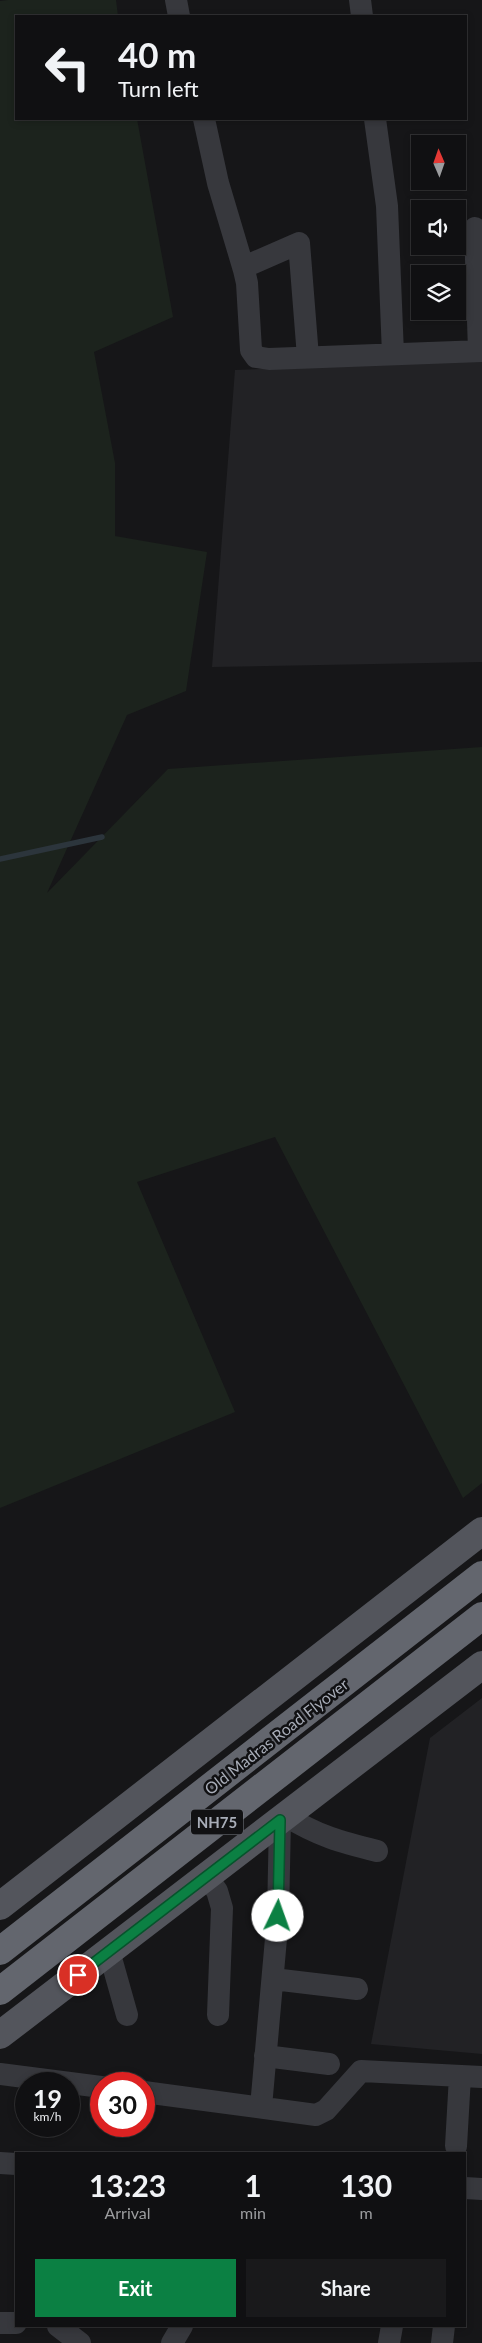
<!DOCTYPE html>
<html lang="en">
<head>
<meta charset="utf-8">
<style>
	body { margin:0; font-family:Lato,sans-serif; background:#19191b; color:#f1f3f6; height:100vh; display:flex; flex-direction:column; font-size:19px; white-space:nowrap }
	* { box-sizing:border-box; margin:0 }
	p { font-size:16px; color:#9c9d9f }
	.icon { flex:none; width:28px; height:28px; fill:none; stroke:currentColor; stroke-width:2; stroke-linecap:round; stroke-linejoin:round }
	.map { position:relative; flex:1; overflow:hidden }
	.drawer { position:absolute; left:15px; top:2152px; width:451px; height:175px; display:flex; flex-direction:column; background:#101012; border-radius:0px; box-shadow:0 2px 8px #0003,0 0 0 1px #303032 }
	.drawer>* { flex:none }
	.banner { position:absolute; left:15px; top:15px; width:452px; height:105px; border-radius:0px; box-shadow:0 2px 8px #0003,0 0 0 1px #303032; background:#101012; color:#f1f3f6; overflow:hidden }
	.needle { width:32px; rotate:358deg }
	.buttons { position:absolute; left:411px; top:135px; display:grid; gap:10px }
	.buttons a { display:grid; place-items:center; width:55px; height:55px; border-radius:0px; background:#101012; box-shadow:0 2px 8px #0003,0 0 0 1px #303032; font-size:25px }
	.speed { position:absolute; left:15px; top:2072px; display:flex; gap:10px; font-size:25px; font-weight:700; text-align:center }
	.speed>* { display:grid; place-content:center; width:65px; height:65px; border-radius:50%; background:#101012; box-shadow:0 2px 8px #0003,0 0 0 1px #303032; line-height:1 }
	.speed small { font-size:12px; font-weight:400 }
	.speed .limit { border:8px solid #d22; background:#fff; color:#111 }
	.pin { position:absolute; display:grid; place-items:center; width:42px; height:42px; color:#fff; margin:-21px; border:2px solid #fff; border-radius:50%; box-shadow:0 1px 5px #0007 }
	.me { position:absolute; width:55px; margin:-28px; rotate:3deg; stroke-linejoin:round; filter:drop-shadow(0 0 4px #0008) }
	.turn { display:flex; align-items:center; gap:18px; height:105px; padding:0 20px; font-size:22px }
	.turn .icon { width:65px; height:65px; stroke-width:2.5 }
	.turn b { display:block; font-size:35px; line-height:42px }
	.eta { display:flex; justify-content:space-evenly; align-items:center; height:85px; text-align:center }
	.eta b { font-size:30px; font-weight:700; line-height:35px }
	.primary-button { display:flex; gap:10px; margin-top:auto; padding:10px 20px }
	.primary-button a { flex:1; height:58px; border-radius:0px; background:#0b8043; color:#fff; font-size:20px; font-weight:700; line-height:58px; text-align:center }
	.primary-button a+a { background:#19191b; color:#f1f3f6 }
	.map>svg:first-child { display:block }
	.built { fill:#222225 }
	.green { fill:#1c231d }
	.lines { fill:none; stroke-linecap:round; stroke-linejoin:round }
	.stream { stroke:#2c353c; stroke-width:5.5 }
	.minor { stroke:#37383d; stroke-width:22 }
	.major { stroke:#53555c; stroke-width:28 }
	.highway { stroke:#63666e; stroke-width:28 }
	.route-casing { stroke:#07532c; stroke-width:12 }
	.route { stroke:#0b8043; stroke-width:9 }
	.labels { text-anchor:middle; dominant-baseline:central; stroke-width:5; stroke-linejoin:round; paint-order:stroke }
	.shield { fill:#111113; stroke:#7b7e86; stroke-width:1 }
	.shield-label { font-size:15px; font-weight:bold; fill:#a8adb8 }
	.street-label { font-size:16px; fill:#a8adb8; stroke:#111113 }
</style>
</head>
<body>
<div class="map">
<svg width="482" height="2343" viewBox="0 0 482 2343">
	<rect width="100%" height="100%" fill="#161618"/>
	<path class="built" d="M482 361V662L212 667 235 370Z
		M482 1698V2054L371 2044 430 1738Z"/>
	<path class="green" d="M8 0H116L118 16H16V119H137L173 317 94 352 115 463V536L207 552 186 691 127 715 47 893 168 769 482 747V1483L463 1498 275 1137 137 1182 235 1412 0 1508V1Z"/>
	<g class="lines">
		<path class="stream" d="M0 859 102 837"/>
		<path class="minor" d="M176 0 179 16
			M360 0 362 16
			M204 119 218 183 244 270 247 283 251 350 256 357 269 359 482 351
			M375 119 387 206 393 354
			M475 228 479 351
			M244 267 299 243 308 357
			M286 1816C318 1836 341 1842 377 1851
			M206 1876 217 1891 222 1908 218 2015
			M109 1951 127 2015
			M273 1979 357 1989
			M265 2056 329 2064
			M0 2074 101 2087
			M144 2092 316 2115 326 2110 361 2071 482 2077
			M261 2107 278 1916 280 1820
			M456 2146 460 2076
			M0 2163 16 2164
			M465 2188 482 2189
			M0 2323H16
			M58 2326 80 2343
			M172 2343 182 2326
			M389 2343 392 2326
			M442 2343 444 2326"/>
		<path class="major" d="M0 1906 482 1531
			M0 2035 482 1665"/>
		<path class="highway" d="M0 1951 482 1575
			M0 1991 482 1616"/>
	</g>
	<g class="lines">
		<g class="route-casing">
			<path id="route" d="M78 1975 280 1820 278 1916"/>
		</g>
		<use href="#route" class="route"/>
	</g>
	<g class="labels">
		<rect class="shield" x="191" y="1809.5" width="52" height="25" rx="4"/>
		<g class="shield-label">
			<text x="217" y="1822">NH75</text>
		</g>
		<g class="street-label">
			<text transform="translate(276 1736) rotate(-38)">Old Madras Road Flyover</text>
		</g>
	</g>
</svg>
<div class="buttons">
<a><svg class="needle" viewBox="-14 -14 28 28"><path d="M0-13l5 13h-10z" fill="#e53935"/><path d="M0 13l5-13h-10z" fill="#9c9d9f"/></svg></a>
<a><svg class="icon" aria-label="sound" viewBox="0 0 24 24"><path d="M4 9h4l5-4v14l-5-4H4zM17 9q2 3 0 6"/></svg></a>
<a><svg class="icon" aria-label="layers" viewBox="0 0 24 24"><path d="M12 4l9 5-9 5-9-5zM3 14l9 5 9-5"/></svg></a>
</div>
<div class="speed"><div>19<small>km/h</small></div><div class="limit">30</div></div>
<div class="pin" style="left:78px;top:1975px;background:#d93025"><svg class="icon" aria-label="arrive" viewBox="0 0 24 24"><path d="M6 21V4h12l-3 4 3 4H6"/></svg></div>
<svg class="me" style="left:278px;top:1916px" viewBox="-20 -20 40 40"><circle r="19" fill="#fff"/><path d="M0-13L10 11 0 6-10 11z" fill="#0b8043"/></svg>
<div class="banner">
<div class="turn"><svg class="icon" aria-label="left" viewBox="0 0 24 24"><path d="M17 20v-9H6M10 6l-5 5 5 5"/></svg><div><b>40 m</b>Turn left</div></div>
</div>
<section class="drawer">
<div class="eta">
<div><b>13:23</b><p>Arrival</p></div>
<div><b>1</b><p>min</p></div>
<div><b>130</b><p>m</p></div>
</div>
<div class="primary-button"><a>Exit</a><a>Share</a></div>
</section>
</div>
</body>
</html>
